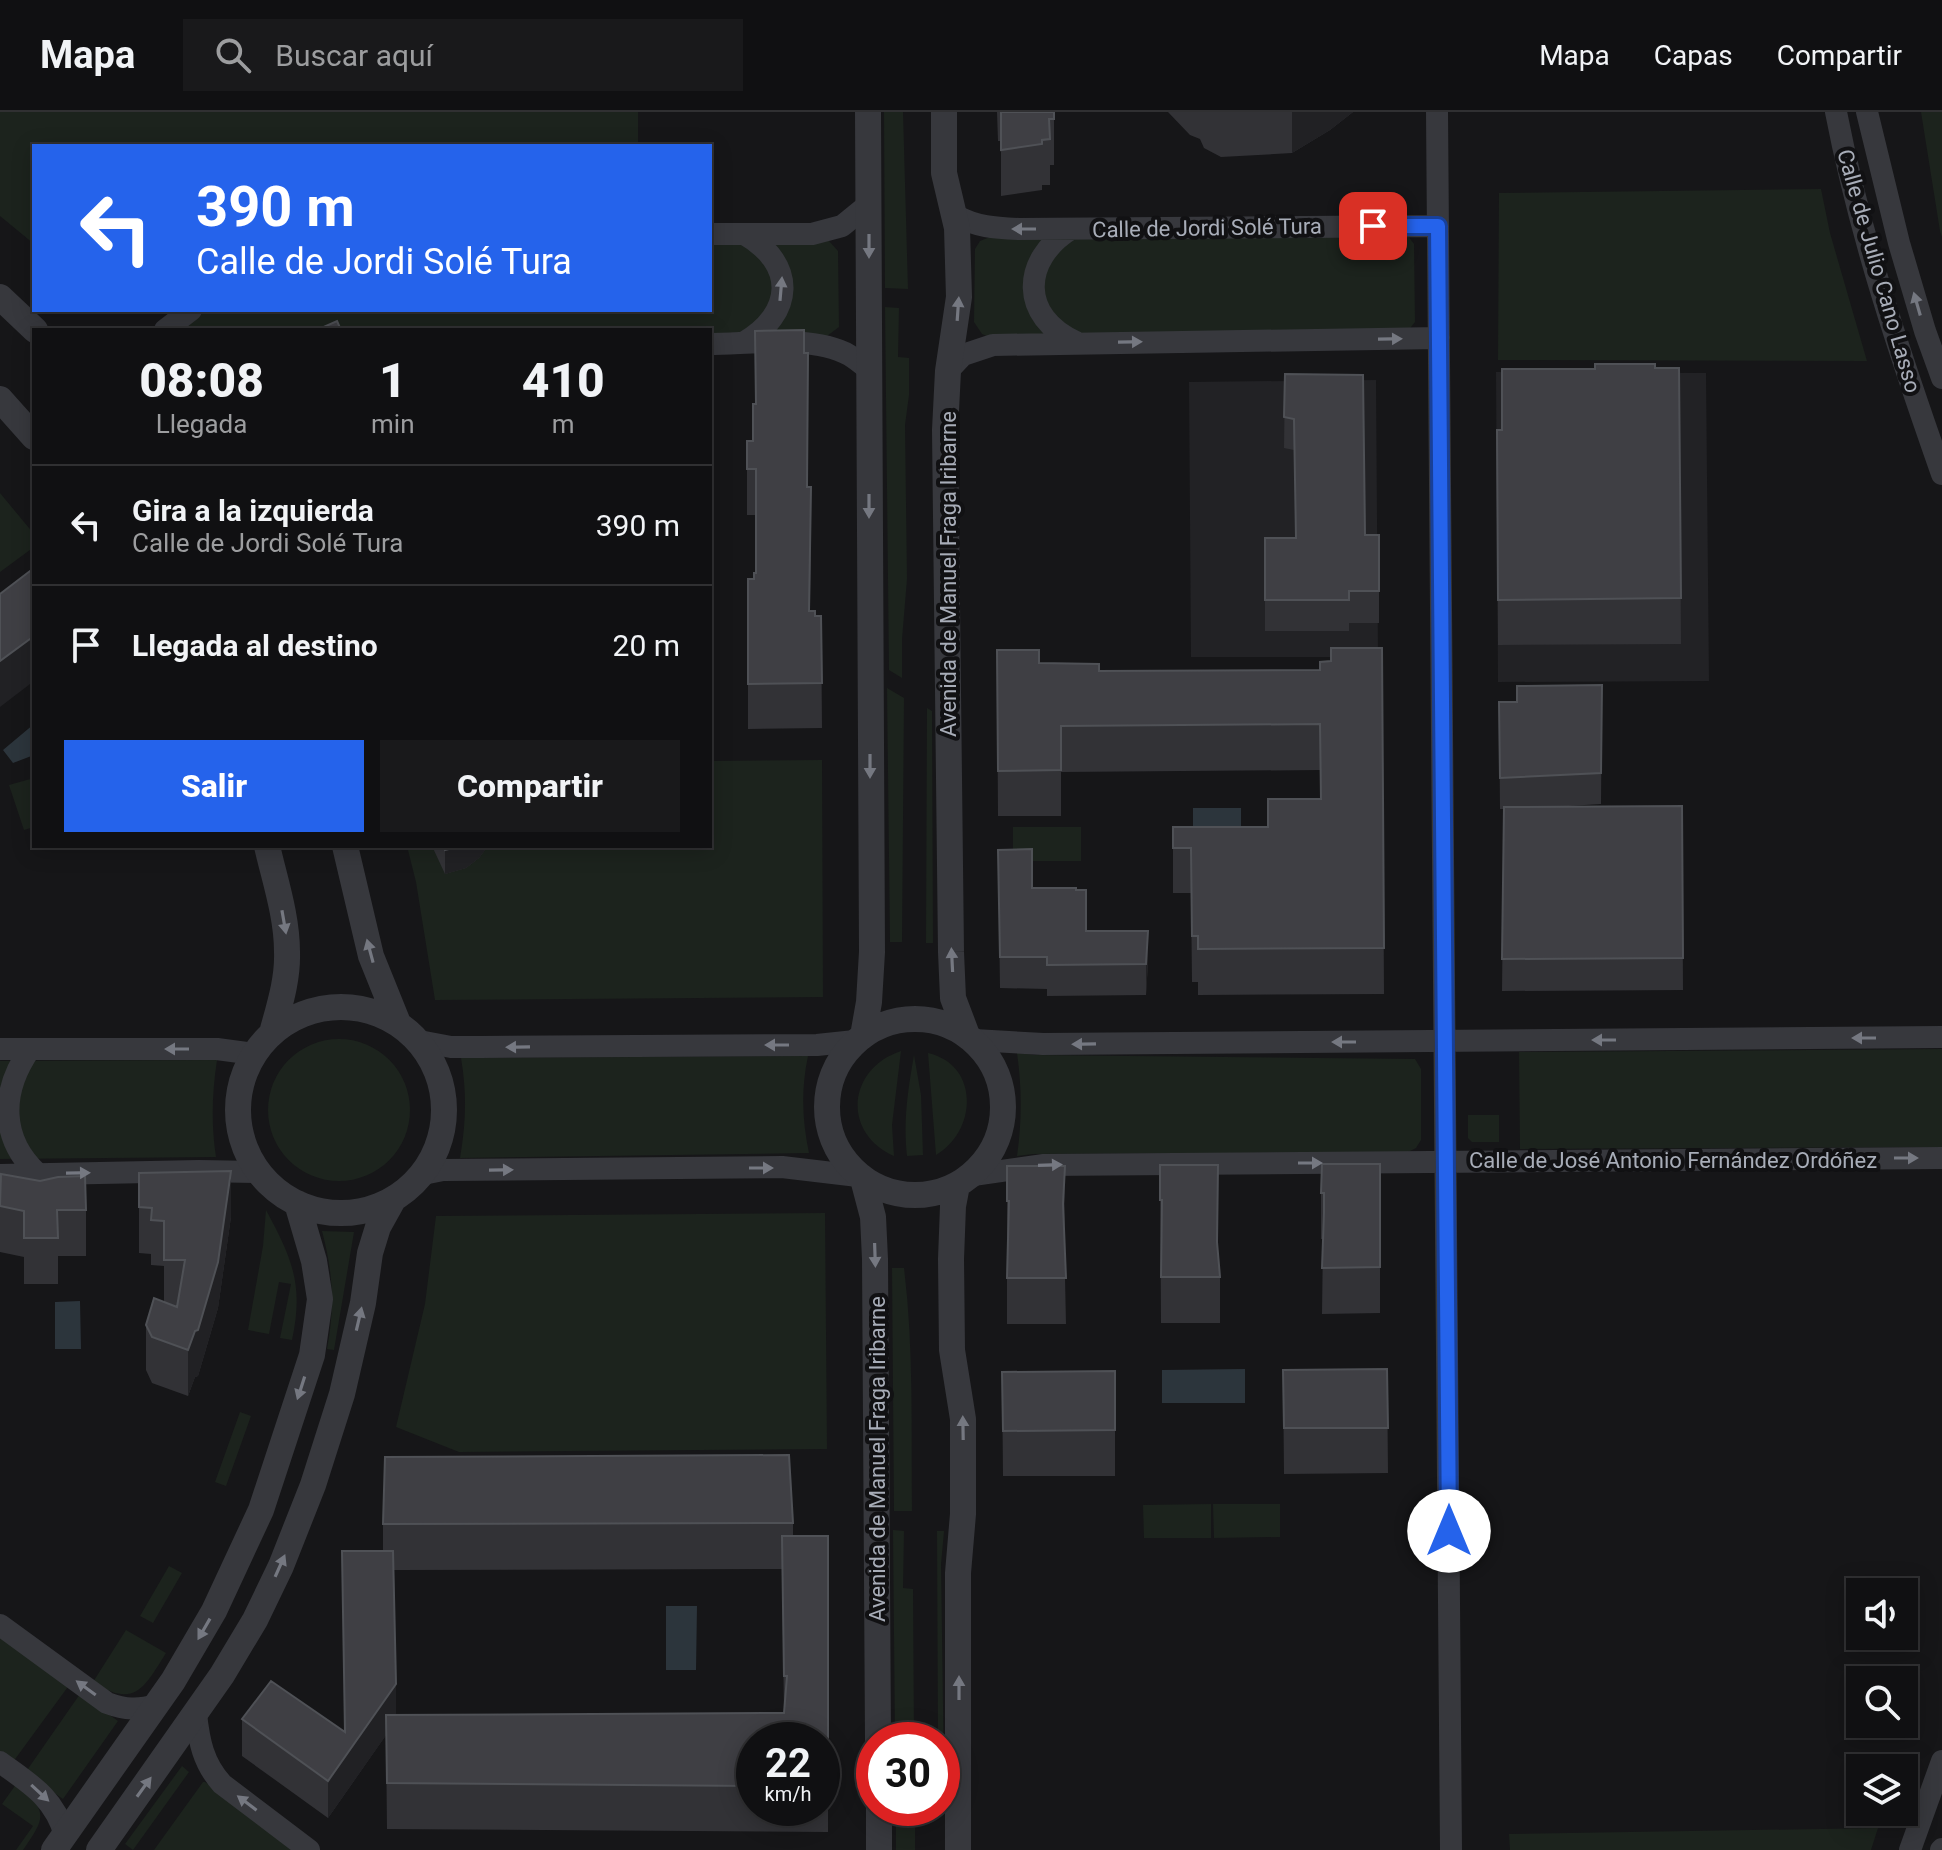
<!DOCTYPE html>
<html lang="es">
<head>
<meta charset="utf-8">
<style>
	body { margin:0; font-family:Roboto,sans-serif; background:#19191b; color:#f1f3f6; height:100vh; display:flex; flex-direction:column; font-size:30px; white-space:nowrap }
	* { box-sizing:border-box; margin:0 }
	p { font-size:26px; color:#9c9d9f }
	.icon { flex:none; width:44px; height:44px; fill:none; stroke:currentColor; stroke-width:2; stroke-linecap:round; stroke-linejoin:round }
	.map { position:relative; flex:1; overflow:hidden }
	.details { position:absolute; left:32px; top:216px; width:680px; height:520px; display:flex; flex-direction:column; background:#101012; border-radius:0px; box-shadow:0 4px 20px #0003,0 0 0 2px #303032 }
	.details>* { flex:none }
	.guide { position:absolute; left:32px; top:32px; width:680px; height:168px; border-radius:0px; box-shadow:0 4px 20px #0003,0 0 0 2px #303032; background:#2563eb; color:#fff; overflow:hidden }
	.controls { position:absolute; left:1846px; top:1466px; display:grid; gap:16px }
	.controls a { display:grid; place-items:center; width:72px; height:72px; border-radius:0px; background:#101012; box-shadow:0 4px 20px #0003,0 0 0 2px #303032; font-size:40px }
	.speed { position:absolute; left:736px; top:1610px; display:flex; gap:16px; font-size:40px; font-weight:700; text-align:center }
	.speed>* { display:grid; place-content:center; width:104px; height:104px; border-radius:50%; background:#101012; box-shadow:0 4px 20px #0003,0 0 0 2px #303032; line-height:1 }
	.speed small { font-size:20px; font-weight:400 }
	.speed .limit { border:12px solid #d22; background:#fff; color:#111 }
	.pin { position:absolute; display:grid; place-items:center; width:68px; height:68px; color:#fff; margin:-34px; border-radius:16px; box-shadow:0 4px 12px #0006 }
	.me { position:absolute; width:88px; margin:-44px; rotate:0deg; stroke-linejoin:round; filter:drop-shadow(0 0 6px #0008) }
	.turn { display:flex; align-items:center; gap:28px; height:168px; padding:0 32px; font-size:36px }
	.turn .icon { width:104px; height:104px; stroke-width:2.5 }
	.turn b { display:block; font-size:56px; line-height:68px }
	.eta { display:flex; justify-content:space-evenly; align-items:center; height:136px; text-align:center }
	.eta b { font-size:48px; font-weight:800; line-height:56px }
	.cta { display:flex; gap:16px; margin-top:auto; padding:16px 32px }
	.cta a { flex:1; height:92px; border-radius:0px; background:#2563eb; color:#fff; font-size:32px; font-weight:800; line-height:92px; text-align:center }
	.cta a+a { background:#19191b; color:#f1f3f6 }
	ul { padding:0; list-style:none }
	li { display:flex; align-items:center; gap:24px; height:120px; padding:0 32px; border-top:2px solid #303032 }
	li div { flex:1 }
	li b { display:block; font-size:30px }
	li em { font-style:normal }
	header { display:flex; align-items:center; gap:48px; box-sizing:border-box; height:112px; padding:0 40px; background:#101012; border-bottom:2px solid #303032 }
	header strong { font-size:38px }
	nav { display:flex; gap:44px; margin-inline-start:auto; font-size:28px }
	.search { width:560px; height:72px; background:#19191b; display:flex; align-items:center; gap:20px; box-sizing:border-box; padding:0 28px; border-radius:0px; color:#9c9d9f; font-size:30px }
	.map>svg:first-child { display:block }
	.built { fill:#222225 }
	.green { fill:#1c231d }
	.water { fill:#2c353c }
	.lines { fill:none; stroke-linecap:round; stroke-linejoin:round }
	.minor { stroke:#37383d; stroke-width:22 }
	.tertiary { stroke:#37383d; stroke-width:26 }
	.wall { fill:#323236; fill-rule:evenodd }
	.shaded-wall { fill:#212124 }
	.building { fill:#3f3f44; stroke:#4f5156; stroke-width:2 }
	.oneway { fill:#757881 }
	.route-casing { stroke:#184099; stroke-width:20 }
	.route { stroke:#2563eb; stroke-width:14 }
	.labels { text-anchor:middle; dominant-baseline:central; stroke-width:8; stroke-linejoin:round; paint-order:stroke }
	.street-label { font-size:22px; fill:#a8adb8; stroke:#111113 }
</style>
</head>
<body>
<header>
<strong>Mapa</strong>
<div class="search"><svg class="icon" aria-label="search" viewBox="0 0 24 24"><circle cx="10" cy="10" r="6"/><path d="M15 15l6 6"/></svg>Buscar aquí</div>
<nav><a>Mapa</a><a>Capas</a><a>Compartir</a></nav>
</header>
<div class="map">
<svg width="1942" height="1738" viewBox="0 0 1942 1738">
	<rect width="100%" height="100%" fill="#161618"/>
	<path class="built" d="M1496 260 1706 261 1709 569 1498 570Z
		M1376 268 1378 545H1191L1189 270Z"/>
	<path class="green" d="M0 0H638V34H34V132L0 104Z
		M884 0H903L908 177 885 176Z
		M1921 0H1942V125L1940 119Z
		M1821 77 1830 121 1867 249 1498 248 1499 81Z
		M1408 124 1414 132 1415 210 1407 220 989 225 982 222 974 210 975 137 980 129 990 125Z
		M829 129 838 139 839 215 827 224 710 225V218H180L207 198H710V130Z
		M885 195 899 196 898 245 909 246V283L905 313 907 467 902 527V566L889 558Z
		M0 381 34 422V435L0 460Z
		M887 576 904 586 902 830H890Z
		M927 596 932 599 933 831H926Z
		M822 648 823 885 435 888 416 770 407 734H710V649Z
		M34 666V715L24 718 9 673Z
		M1013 715H1081V749H1013Z
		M268 998a71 71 0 1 1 142 0a71 71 0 1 1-142 0Z
		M1942 937V1035L1520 1037 1519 940Z
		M901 939 892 1013 894 1044C842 1021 847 957 901 939Z
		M928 941C980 953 977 1019 936 1043Z
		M1017 941 1035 943 1415 947 1421 957V1028L1416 1036 1408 1040 1033 1042 1017 1044C1022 1008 1022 977 1017 941Z
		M914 943 921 983 923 1043 907 1044C903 1009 908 977 914 943Z
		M808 944C801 977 802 1008 809 1041L460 1046C466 1011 467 981 461 946Z
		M217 948C212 982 211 1012 216 1045L0 1047V949Z
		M1468 1003H1499V1030H1472L1468 1026Z
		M266 1098C292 1146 304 1173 292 1228L280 1226 291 1172 279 1170 269 1222 248 1218 263 1134Z
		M825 1101 827 1337 459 1340 396 1315 425 1192 436 1104Z
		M322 1119 354 1120 334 1238 327 1237C335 1195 333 1160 322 1119Z
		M892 1156H904C914 1237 911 1318 912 1399H894Z
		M240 1300 251 1304 226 1374 215 1370Z
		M1211 1392V1426H1144L1143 1393Z
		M1213 1392H1280V1425L1214 1426Z
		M893 1418 904 1419 903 1476 913 1477 914 1628H895Z
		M937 1419H944L941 1452 944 1663 942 1628H938Z
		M169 1454 182 1461 153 1511 140 1504Z
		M126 1518 166 1541C144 1576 135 1597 93 1570Z
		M0 1521 70 1572 13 1650 0 1641Z
		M80 1582 118 1609 63 1687 25 1661Z
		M182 1654 189 1660 133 1738 125 1732Z
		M203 1670H205L303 1738H154Z
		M17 1671C47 1700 47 1704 23 1738H16L33 1714 2 1692Z
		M896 1696H915V1738H896Z
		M1878 1716 1871 1738H1510L1509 1722Z"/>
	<path class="water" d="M34 612V643L13 651 3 638Z
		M1193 696H1241V722H1193Z
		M80 1189 81 1237H55V1190Z
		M1245 1257V1291H1162V1258Z
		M666 1494H697L696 1558H666Z"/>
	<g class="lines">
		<path class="minor" d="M1437 0 1451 1738
			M1836 0C1860 124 1900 243 1942 362
			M1867 0 1899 131 1925 219 1942 266
			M955 103C976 115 995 116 1019 117L1438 114
			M1071 117C1021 148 1020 205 1076 230
			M710 122H812L842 114 869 92
			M165 218 191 198
			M743 231C794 202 797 152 744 122
			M710 232C750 232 813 223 849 243 856 247 863 253 869 258
			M948 259 963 243 993 233 1439 226
			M974 928 1043 932 1942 925
			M419 929 451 935H480L817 933 855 929
			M0 937H217L254 942
			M30 937C0 980 0 1027 38 1062
			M423 1062 443 1058 782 1055 858 1064
			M0 1063 199 1059 258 1060
			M973 1063 1044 1053 1942 1046
			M0 1513 107 1591C126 1598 138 1598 157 1593
			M196 1602C199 1629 203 1651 222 1672L309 1738
			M0 1650C30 1672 54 1685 65 1723
			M1910 1738 1942 1649
			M1941 1738 1942 1737"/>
		<path class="tertiary" d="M944 0V61L957 116 959 185 948 259 945 318 951 840 953 886 967 923
			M0 185 35 218
			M0 287 34 325
			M267 734C275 769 287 804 287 840 288 868 279 895 272 921
			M345 734 371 844 398 911
			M238 998a103 103 0 1 1 206 0a103 103 0 1 1-206 0Z
			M827 995a88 88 0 1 1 176 0a88 88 0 1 1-176 0Z
			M863 924 869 890 872 840 868 0
			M863 1067 873 1105 875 1147 878 1628
			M957 1073 953 1094 951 1147 952 1238 963 1307V1402L958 1461V1738
			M879 1696V1738
			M54 1738 173 1569 214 1499 261 1398 312 1243 320 1187 314 1149 297 1091
			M99 1738 222 1563 255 1508 281 1454 313 1373 342 1282 363 1191 370 1141 378 1115 393 1088"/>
	</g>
	<path class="wall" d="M997 0H1054V53H1050V73H1042V78L1001 84V29H998Z
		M1168 0H1353L1330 18 1292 41 1221 45 1204 36 1200 27 1190 23Z
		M1655 256H1679L1681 532 1498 533 1497 318H1502Z
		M1285 262 1365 423H1379V511H1349V519H1265V426H1296L1294 338 1284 336Z
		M747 329 807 375 811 421 810 499 815 504H821L822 616 748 617V467H754L756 461V403H747Z
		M1382 536 1384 882 1198 883V870H1192L1191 781H1173V715H1268L1320 687V658L1061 660V704H998L997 538 1039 551 1099 559 1320 558 1331 549Z
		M1602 573 1601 692 1553 695 1682 694 1683 878 1502 879 1504 697H1500L1499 590H1517Z
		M432 734H488L479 746 466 756 445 762Z
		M998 738 1032 776 1086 819 1148 850 1146 883 1047 884V877L1000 876Z
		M1380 1052V1201L1322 1202 1323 1127H1321V1081Z
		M1160 1053 1218 1139 1220 1165V1211H1161Z
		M1007 1054 1065 1100 1064 1119 1066 1212H1007Z
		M139 1061 231 1105 218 1196 198 1264 195 1265 188 1284 152 1271 146 1258V1213L164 1190V1154L151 1153V1142L139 1141Z
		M0 1066 86 1098V1144H58V1172H24V1145L0 1140Z
		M1387 1257 1388 1361 1284 1362 1283 1258Z
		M1115 1259V1364H1003L1002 1260Z
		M793 1411V1424H828V1720L387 1717 386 1623 328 1706 242 1644V1607L345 1619 342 1439H383V1412ZM782 1457 784 1601 396 1603 394 1458ZM754 1628H822V1696H754Z"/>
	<path class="shaded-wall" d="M1292 0H1353L1330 18 1292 41Z
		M34 524V569L0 595V549Z
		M460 734H488L479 746 466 756 445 762V738Z
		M1148 819V850L1146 883V852Z
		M1065 1054V1100L1063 1138V1092Z
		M231 1059V1105L218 1196 198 1264 195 1265 188 1284V1238Z
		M396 1572V1609L328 1706V1669Z"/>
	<path class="building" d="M1001 0H1054V7H1049L1050 27 1042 28V32L1001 38Z
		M337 209 341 218H317Z
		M804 218V241H808L807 375H811L809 499H815V504H821L822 571 748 572V467H754V461H756V357H747V329H753V292H756L755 219Z
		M1595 252H1655V256H1679L1681 486 1498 488 1497 318H1502V257H1595Z
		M1285 262 1363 263 1365 423H1379V479H1349V488H1265V426H1296L1294 307 1284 305Z
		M34 456V524L0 549V482Z
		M1331 536H1382L1384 836 1198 837V824H1192L1191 736H1173V715H1268V687H1321L1320 612 1061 614V658L998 659 997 538H1039V551L1099 552V559L1320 558V550L1331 549Z
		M1602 573 1601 661 1500 666 1499 590H1517V574Z
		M1682 694 1683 846 1502 847 1504 695Z
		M443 734H460L445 738Z
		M1032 737V776H1076V778H1086V819H1148L1146 852 1047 853V845H1000L998 738Z
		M1322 1052H1380V1155L1322 1156 1324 1101V1081H1321Z
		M1160 1053H1218L1217 1130 1220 1165H1161L1162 1088H1160Z
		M1007 1054H1065L1063 1092 1066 1166H1007L1009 1089H1007Z
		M231 1059 218 1150 198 1218 195 1219 188 1238 152 1225 146 1213 154 1186 177 1195 185 1148H164V1109L151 1108 152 1096 139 1095V1061Z
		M1 1062 40 1069 58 1065 85 1064 86 1098H57L58 1126H24V1099L0 1094Z
		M1387 1257 1388 1316H1284L1283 1258Z
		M1115 1259V1318L1003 1319 1002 1260Z
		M789 1343 793 1411 383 1412 385 1345Z
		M782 1424H828V1674H822V1628H754V1674L387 1671 386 1603 784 1601 787 1564H784Z
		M342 1439H393L396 1572 328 1669 242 1607 271 1569 345 1620Z"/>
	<defs><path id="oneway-solid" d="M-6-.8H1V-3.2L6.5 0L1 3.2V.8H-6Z" transform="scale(2)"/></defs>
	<g class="oneway">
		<use href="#oneway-solid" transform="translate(1024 117) rotate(-180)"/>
		<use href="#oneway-solid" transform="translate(869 134) rotate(90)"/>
		<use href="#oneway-solid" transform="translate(781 177) rotate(-85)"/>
		<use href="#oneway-solid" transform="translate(1917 192) rotate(-106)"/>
		<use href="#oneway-solid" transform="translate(958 197) rotate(-86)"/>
		<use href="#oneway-solid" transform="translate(1390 227) rotate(-1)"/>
		<use href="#oneway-solid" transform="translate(1130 230) rotate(-1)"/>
		<use href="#oneway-solid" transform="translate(869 394) rotate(90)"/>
		<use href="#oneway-solid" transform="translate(870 654) rotate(90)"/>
		<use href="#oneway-solid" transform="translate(284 810) rotate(80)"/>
		<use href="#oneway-solid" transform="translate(370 839) rotate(-105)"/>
		<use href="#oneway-solid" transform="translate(952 848) rotate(-93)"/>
		<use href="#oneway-solid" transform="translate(1864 926) rotate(180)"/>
		<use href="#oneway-solid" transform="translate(1604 928) rotate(180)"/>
		<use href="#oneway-solid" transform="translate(1344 930) rotate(180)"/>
		<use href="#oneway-solid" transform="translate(1084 932) rotate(179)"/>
		<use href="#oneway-solid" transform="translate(777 933) rotate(180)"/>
		<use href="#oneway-solid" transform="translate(518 935) rotate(179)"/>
		<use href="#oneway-solid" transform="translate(177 937) rotate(180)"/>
		<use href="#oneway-solid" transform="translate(1906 1046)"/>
		<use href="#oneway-solid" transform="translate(1310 1051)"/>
		<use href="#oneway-solid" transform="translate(1050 1053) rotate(-2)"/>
		<use href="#oneway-solid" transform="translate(761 1056)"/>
		<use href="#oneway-solid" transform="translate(501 1058) rotate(-1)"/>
		<use href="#oneway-solid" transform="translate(78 1061) rotate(-1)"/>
		<use href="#oneway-solid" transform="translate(875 1143) rotate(88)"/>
		<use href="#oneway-solid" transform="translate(359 1207) rotate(-77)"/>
		<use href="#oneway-solid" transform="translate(301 1276) rotate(108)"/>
		<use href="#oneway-solid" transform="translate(963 1316) rotate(-91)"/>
		<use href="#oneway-solid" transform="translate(280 1454) rotate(-66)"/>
		<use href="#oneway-solid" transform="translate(204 1517) rotate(120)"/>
		<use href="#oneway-solid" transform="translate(86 1576) rotate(-144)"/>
		<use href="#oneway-solid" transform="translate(959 1576) rotate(-90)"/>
		<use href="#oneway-solid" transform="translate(144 1675) rotate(-54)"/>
		<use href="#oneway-solid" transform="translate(40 1681) rotate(43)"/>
		<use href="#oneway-solid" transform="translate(247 1691) rotate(-143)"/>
	</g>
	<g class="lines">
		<g class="route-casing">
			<path id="route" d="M1373 114H1438L1449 1419"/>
		</g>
		<use href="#route" class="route"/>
	</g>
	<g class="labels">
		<g class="street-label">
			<text transform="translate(1207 116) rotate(-1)">Calle de Jordi Solé Tura</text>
			<text transform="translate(1879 159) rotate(74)">Calle de Julio Cano Lasso</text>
			<text transform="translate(948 462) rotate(-90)">Avenida de Manuel Fraga Iribarne</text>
			<text x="1673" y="1048">Calle de José Antonio Fernández Ordóñez</text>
			<text transform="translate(877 1347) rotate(-90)">Avenida de Manuel Fraga Iribarne</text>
		</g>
	</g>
</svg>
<div class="controls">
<a><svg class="icon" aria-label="sound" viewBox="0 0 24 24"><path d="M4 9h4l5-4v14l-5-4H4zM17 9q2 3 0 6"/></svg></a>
<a><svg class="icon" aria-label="search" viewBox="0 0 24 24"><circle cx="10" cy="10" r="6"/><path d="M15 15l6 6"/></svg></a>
<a><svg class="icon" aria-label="layers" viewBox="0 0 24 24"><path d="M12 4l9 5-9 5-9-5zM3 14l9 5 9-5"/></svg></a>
</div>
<div class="speed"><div>22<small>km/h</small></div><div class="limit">30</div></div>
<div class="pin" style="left:1373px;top:114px;background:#d93025"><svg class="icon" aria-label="arrive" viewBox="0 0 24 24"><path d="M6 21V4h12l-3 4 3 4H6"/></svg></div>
<svg class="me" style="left:1449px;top:1419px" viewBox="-20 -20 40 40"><circle r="19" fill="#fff"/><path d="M0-13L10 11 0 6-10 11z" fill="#2563eb"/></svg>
<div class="guide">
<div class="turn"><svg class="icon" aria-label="left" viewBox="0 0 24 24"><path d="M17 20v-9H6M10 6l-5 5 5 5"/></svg><div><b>390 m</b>Calle de Jordi Solé Tura</div></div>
</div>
<section class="details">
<div class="eta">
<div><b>08:08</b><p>Llegada</p></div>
<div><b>1</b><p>min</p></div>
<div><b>410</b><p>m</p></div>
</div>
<ul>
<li><svg class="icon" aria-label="left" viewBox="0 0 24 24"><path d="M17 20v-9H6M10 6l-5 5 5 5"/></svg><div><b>Gira a la izquierda</b><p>Calle de Jordi Solé Tura</p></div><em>390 m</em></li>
<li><svg class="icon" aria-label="arrive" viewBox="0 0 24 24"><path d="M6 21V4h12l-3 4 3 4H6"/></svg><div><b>Llegada al destino</b></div><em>20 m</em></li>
</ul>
<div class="cta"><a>Salir</a><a>Compartir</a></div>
</section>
</div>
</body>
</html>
